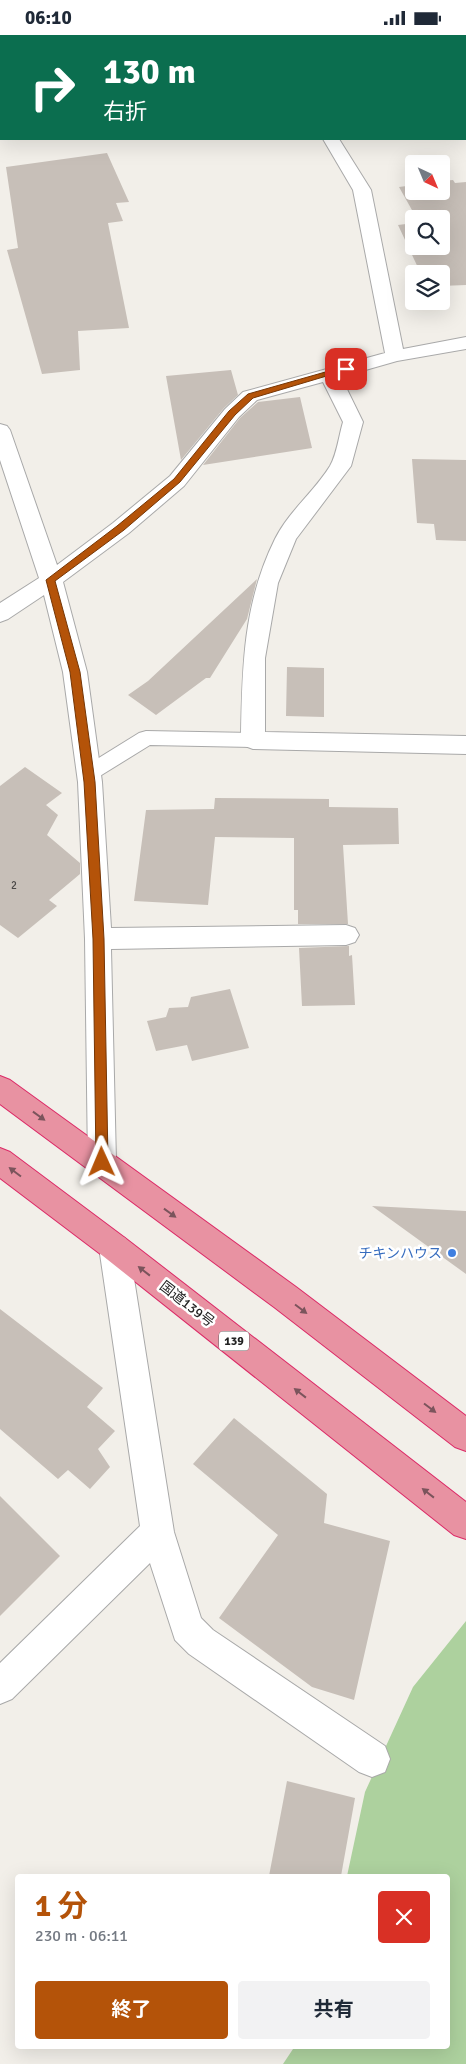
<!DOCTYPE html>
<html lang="ja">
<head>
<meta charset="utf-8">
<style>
	body { margin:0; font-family:Signika,"Noto Sans JP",sans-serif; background:#f2f2f3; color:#1f2937; height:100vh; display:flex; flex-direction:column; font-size:19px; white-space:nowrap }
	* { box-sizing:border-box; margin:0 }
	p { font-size:16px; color:#747a83 }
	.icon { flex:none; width:28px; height:28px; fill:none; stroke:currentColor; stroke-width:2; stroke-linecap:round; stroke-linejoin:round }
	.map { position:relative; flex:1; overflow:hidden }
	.side { position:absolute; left:15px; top:1839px; width:435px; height:175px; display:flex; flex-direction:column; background:#fff; border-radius:5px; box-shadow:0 5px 20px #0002 }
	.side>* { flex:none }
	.top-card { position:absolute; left:0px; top:0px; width:466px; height:105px; box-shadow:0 5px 20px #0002; background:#0b6e4f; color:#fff; overflow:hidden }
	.needle { width:32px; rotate:136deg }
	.buttons { position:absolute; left:405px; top:120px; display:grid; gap:10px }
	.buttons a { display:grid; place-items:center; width:45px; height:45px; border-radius:5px; background:#fff; box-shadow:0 5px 20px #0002; font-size:25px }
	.pin { position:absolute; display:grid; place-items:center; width:42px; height:42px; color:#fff; margin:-21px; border-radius:10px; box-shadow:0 2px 8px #0006 }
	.me { position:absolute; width:55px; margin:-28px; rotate:359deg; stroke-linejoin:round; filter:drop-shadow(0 0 4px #0008) }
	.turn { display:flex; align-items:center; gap:18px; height:105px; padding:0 20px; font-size:22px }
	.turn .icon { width:65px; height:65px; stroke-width:2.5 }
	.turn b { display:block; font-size:35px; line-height:42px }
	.round { display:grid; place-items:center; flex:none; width:52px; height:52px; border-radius:5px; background:#f2f2f3 }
	.overview { display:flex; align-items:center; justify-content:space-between; height:85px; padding:0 20px }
	h1 { font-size:30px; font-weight:700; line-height:38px; color:#b45309 }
	.action { display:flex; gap:10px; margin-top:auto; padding:10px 20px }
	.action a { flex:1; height:58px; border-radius:5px; background:#b45309; color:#fff; font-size:20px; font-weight:700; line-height:58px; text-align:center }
	.action a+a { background:#f2f2f3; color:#1f2937 }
	.status { display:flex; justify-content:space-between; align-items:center; height:35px; padding:0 25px; background:#fff; direction:ltr }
	.status svg { height:14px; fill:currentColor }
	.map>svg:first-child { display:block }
	.forest { fill:#add19e }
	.building { fill:#c7bfb8 }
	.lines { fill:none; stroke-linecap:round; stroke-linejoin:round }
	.lane-casing { stroke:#a9a9a9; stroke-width:2 }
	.street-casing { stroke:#a9a9a9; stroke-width:2 }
	.highway-casing { stroke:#dc2a67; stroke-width:2 }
	.lane { fill:#fff; fill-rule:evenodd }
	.street { fill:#fff; fill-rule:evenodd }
	.highway { fill:#e892a2; fill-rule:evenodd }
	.oneway { fill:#7b545c }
	.route { fill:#b45309; stroke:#753606 }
	.shop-dot { fill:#3f7fe0; stroke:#fff; stroke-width:2 }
	.labels { text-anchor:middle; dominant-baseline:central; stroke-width:5; stroke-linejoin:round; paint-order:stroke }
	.number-label { font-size:11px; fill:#4b4948 }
	.shield { fill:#fff; stroke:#646464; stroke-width:1 }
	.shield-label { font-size:12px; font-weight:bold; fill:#222 }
	.shop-label { font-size:14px; fill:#366cbe; stroke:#fff; text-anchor:end }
	.street-label { font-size:14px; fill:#222; stroke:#fff }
</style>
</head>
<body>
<div class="status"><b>06:10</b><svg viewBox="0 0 49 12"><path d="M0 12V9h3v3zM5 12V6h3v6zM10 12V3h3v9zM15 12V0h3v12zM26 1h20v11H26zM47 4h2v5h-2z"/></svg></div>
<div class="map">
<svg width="466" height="2029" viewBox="0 0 466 2029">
	<rect width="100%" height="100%" fill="#f2efe9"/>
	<path class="forest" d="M466 1586V2029H283L295 2011H448V1841H347L365 1757 413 1652Z"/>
	<path class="building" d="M107 118 129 167 116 168 123 186 108 188 129 293 78 296 80 335 42 339 7 215 18 213 6 132Z
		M453 145 455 148 466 147V250L441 251V239H421L398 190 414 188V211H441V184H417L399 152 414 150V156H441V146Z
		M231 335 238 360 224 373 181 425 166 341Z
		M300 362 312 413 203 430 240 383 258 367Z
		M412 424 466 425V506L436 505 434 489 417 488Z
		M257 544 247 584 210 643H206L156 680 128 660 148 646Z
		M287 632 324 633V682L286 681Z
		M25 732 62 758 46 770 58 780 47 800 80 828V839L49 865 57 871 18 903 0 890V751Z
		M215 763 329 764V772L398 773 399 809 343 810 348 889H298V875H294V803L215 802 208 870 134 866 146 775 214 774Z
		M349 911V921L352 920 355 970 302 971 299 913Z
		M230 954 249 1013 192 1026 187 1010 156 1016 147 986 166 982 169 973 188 972 191 962Z
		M372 1171 466 1176V1239Z
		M0 1274 103 1353 87 1372 115 1396 98 1414 110 1432 90 1454 68 1435 58 1444 0 1394Z
		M234 1383 327 1459 324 1488 390 1506 354 1665 312 1652 219 1583 278 1500 193 1429Z
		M0 1461 60 1521 0 1581Z
		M287 1746 355 1763 341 1841H269Z"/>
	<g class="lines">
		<g class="lane-casing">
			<path id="lane" d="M146 696 253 698 260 700 263 705 260 710 253 712 150 710 95 744 88 747 81 744 78 739 81 734 139 698Z"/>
		</g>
		<g class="street-casing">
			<path id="street" d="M54 0H72L73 1H55Z
				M264 0H280V1H264Z
				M323 104H339L371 155 403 314 466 302V314L397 326 341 342 363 387 351 431 296 504 278 548 265 623V697L466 701V719L253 714 245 711 241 705C242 635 243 568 275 504 289 476 314 457 330 431 337 419 339 400 343 387L323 347 257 365 239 382 184 451 129 498 63 547 87 637 102 747 111 893 346 890 355 893 359 900 355 907 346 910 111 914 116 1127 112 1136 102 1140 92 1136 88 1127 85 904 78 747 63 637 44 560 8 584 0 587V568L39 543 0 425V389L7 391 10 395 57 530 113 488 170 441 225 374 243 357 385 318 353 155Z
				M114 1199 125 1203 129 1212 174 1497 201 1583 213 1595 385 1711 390 1724 385 1737 372 1742 359 1737 189 1619 175 1605 150 1528 12 1664 0 1669V1628L140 1491 99 1212 103 1203Z"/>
		</g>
		<g class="highway-casing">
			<path id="highway" d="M0 1041 10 1045 296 1252 466 1381V1416L455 1412 274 1272 0 1069Z
				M0 1113 10 1117 125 1203 466 1467V1504L454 1500 103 1221 0 1143Z"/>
		</g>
		<use href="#lane" class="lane"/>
		<use href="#street" class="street"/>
		<use href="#highway" class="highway"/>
	</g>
	<defs><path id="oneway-solid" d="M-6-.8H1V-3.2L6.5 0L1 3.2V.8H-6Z" transform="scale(1.25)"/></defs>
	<g class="oneway">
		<use href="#oneway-solid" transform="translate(39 1081) rotate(36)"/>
		<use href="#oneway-solid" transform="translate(15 1137) rotate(-143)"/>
		<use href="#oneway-solid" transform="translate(170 1178) rotate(36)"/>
		<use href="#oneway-solid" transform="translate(144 1236) rotate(-142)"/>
		<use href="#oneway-solid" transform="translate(301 1274) rotate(37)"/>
		<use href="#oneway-solid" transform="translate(300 1358) rotate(-142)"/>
		<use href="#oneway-solid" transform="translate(430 1373) rotate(37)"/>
		<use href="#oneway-solid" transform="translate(428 1458) rotate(-142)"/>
	</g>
	<path class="route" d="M343 332 350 334 253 363 235 380 180 447 124 495 55 546 80 637 95 747 104 904 108 1127 106 1131 102 1132 98 1131 96 1127 93 904 84 747 70 637 46 545 117 491 174 444 229 376 248 359Z"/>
	<circle class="shop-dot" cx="452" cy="1218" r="5"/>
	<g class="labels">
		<g class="number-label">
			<text x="14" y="850">2</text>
		</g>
		<rect class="shield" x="219" y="1296.5" width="30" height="19" rx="4"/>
		<g class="shield-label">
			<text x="234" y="1306">139</text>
		</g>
		<g class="shop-label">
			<text x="442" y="1218">チキンハウス</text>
		</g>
		<g class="street-label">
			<text transform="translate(187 1269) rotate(38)">国道139号</text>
		</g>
	</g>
</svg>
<div class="buttons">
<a><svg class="needle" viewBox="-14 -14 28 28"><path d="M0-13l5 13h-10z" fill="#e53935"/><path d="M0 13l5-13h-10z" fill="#747a83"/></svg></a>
<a><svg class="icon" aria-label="search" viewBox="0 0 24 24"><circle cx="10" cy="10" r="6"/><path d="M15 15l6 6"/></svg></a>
<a><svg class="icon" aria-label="layers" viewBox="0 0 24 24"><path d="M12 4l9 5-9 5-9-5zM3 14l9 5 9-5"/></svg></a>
</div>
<div class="pin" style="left:346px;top:334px;background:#d93025"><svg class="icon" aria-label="arrive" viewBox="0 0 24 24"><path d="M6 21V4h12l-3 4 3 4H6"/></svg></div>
<svg class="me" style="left:102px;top:1127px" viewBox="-20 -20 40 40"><path d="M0-17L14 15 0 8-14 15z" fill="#b45309" stroke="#fff" stroke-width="4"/></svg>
<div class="top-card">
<div class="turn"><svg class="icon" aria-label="right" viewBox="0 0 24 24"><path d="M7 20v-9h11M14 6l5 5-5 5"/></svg><div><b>130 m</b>右折</div></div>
</div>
<section class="side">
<div class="overview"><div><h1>1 分</h1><p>230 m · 06:11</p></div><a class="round" style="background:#d93025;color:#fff"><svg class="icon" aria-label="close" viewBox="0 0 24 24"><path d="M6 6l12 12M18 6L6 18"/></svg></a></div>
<div class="action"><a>終了</a><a>共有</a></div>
</section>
</div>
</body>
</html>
